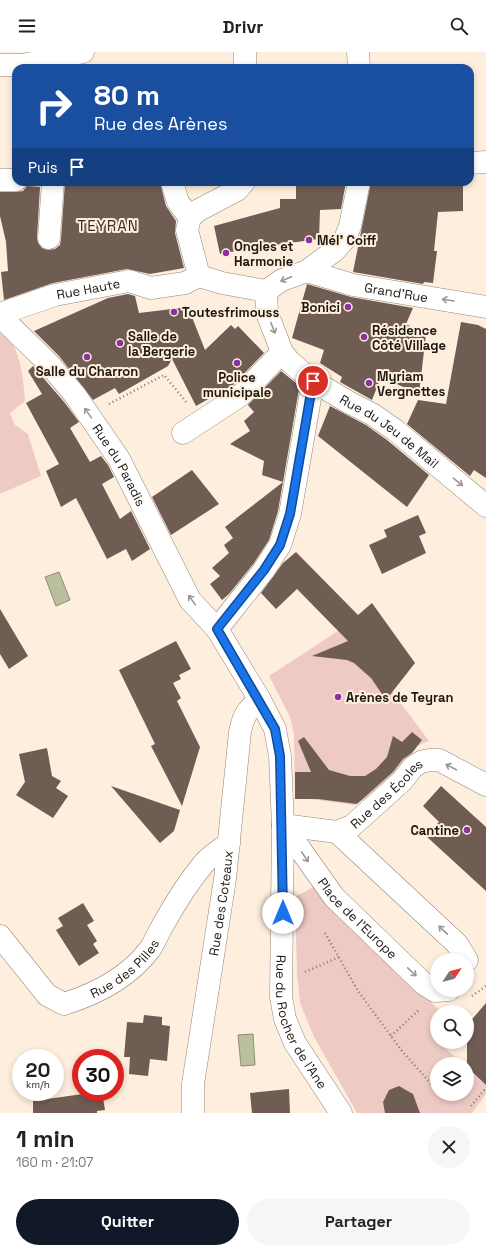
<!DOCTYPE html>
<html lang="fr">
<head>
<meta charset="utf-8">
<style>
	body { margin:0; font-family:"Space Grotesk",sans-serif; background:#f6f6f6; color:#222; height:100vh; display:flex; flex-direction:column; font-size:15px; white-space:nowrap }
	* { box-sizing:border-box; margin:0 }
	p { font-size:13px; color:#767676 }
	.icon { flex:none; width:22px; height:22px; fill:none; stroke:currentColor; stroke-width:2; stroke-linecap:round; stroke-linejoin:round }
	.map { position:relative; height:1061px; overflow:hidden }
	.drawer { display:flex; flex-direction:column; background:#fff; flex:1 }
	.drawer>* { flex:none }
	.banner { position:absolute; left:12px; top:12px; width:462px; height:122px; border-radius:12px; box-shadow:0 2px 6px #0003; background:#1a4fa0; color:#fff; overflow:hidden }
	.needle { width:26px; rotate:54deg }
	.tools { position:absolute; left:430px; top:901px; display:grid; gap:8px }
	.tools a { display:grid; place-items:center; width:44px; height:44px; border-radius:50%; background:#fff; box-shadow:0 2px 6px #0003; font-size:20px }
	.speed { position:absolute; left:12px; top:997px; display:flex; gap:8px; font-size:20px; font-weight:700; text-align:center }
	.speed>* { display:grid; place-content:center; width:52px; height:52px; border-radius:50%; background:#fff; box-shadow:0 2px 6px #0003; line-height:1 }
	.speed small { font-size:10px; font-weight:400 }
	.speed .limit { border:6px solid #d22; background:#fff; color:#111 }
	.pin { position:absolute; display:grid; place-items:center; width:34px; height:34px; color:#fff; margin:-17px; border:2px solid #fff; border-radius:50%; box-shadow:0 1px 4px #0007 }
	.me { position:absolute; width:44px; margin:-22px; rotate:0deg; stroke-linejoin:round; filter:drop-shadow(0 0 3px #0008) }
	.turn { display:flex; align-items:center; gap:14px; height:84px; padding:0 16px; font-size:18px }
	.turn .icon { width:52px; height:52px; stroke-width:2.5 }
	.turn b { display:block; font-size:28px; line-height:34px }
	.then { display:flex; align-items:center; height:38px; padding:0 16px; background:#0003; gap:8px; font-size:15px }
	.round { display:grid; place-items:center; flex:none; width:42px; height:42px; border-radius:21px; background:#f6f6f6 }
	.summary { display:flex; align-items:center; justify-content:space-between; height:68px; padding:0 16px }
	h1 { font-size:24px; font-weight:700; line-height:30px }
	.cta { display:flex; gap:8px; margin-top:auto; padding:8px 16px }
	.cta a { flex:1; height:46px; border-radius:24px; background:#111827; color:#fff; font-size:16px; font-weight:700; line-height:46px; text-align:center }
	.cta a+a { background:#f6f6f6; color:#222 }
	header { display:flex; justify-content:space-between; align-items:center; height:52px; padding:0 16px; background:#fff; font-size:18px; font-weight:700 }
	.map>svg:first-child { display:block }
	.green { fill:#eecac5 }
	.water { fill:#bac09e; stroke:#8b8e74 }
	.building { fill:#6f5d53 }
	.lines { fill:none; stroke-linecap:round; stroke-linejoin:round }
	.minor-casing { stroke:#948677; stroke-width:23 }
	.path { stroke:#857b70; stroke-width:2.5; stroke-dasharray:1 3; stroke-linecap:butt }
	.minor { stroke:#fff; stroke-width:22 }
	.oneway { stroke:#9a9794 }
	.route-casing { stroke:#114b97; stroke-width:10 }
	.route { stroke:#1a73e8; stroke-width:7 }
	.poi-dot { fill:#8d329d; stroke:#feeedd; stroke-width:1.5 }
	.labels { text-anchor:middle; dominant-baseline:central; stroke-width:4; stroke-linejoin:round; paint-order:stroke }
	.poi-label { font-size:13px; font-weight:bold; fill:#1e1812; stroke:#feeedd; text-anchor:start }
	.street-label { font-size:13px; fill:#1e1812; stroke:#feeedd }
	.quarter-label { font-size:15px; letter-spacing:1px; fill:#3b2f22; stroke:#feeedd }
</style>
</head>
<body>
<header><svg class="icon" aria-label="menu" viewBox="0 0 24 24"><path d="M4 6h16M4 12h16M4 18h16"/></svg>Drivr<svg class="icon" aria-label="search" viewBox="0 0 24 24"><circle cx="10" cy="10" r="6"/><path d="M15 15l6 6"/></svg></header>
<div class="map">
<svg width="486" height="1061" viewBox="0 0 486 1061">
	<rect width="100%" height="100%" fill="#feeedd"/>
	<path class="green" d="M0 274C20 294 23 322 25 349L10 361 14 372 28 382 41 424 0 442Z
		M344 575 429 689 417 694 402 714 375 741 354 753 310 747H295L294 682 290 665 269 624Z
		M315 834 441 960H437V971L435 975 437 990H441L443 994 463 1012H437V1042H467V1016L486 1033V1042L472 1061H357L314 985 300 951 297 921 295 845Z"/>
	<path class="water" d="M59 520 70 548 56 554 45 525Z
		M253 982 255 1013 241 1014 238 983Z"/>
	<path class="building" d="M65 130H160L166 154 176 169 175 181 184 216 150 222 127 217 53 231 4 248 1 220 8 219 6 190 0 164V140H16L23 139 27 134 40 135 37 186 38 191 42 196 48 198 55 197 60 193 61 187Z
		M296 130H346L341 157 320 158 319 187 252 196 220 202 214 174 280 156V147H296Z
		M371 130H463V159L438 160 434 199H437L433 231 424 230 423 232 353 220Z
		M307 232 351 245 413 256 406 272 426 282 419 342 381 325 372 348 340 330 342 325 320 311 324 298 292 286Z
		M128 242 135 244 139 261 188 255 205 298 231 273 235 277 238 274 264 301 233 333 196 354 172 307 168 314 119 342 115 336 93 348 59 304 34 279 108 246Z
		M461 270 478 273 486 277V426L474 418 470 424 407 372 418 348 446 352Z
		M33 314 65 351 79 370 70 376 90 410 101 404 108 413 114 425 102 432 120 467 131 459 150 497 132 509 126 497 107 507 76 446 61 455 46 419 59 412 26 351 42 342 28 319Z
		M281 319 296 331 299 337 283 430 262 423 264 409 230 392 250 379 244 369 254 360 248 353Z
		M330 354 366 373 387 388 429 423 407 455 318 384Z
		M192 418 219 452 171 483 152 445Z
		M283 430 278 459 269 488 254 511 229 542 222 548 210 532 220 524 212 516 229 501 224 493 233 486 225 475Z
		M418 463 426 481 419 484 426 501 382 522 369 493 387 485 384 478Z
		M296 500 358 563 372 551 415 611 386 648 371 626 354 611 347 608 312 604 348 589 297 537 276 557 261 541 283 511Z
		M0 557 28 604 9 617 0 602Z
		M176 589 191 617 179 623 181 627 173 631 181 646 177 649 200 695 182 754 151 694 155 692 119 618Z
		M412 680 422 688 412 701 403 707 393 720 357 752 318 747H295V720H311L298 689 304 685 329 718 350 724H365L376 717 387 705 393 684 402 690Z
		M47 696 52 724 61 729 56 736 68 744 53 766 16 743 25 730 19 702Z
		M111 734 180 758 174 779 160 791Z
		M441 734 486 775V839L426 784 439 770 423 754Z
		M83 851 94 869 87 873 97 889 93 892 99 901 79 914 56 878 63 874 58 866Z
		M486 951V1033L467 1015V973Z
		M144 963 162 965V973L170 974 167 1009 150 1007 148 1024 129 1022 130 1005H124L127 970 143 971Z
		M399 1034 413 1042 420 1061H385L383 1050 389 1038Z
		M289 1037 290 1061H252L250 1041Z
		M97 1040H102L105 1058 97 1059V1061H33V1049Z"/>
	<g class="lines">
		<g class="minor-casing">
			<g id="minor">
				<path d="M245 0V16"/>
				<path d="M358 0 359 16"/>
				<path d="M0 13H23L83 0"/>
				<path d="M470 111 486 110"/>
				<path d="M0 128H16"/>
				<path d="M172 130 178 150 190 166"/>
				<path d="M49 186 53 130"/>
				<path id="s1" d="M307 219 353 233 486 255"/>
				<path d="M199 224 222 231 266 239 282 228 307 219 334 199 345 187 350 174 359 130"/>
				<path d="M199 224 187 178 190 166 197 159 237 138 244 130"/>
				<path id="s2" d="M266 239 267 261 282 300 290 310 313 329 350 351 372 362 395 378 486 454"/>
				<path id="s3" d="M0 262 55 243 129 229 151 236 185 231 199 224"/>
				<path id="s4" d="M0 264 49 312 75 343 119 407 190 548 217 577 260 648 275 677 280 704 283 773 281 945 285 967 295 991 341 1061"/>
				<path d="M183 381 241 343 282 300"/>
				<path d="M217 577 264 518 280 493 290 462 313 329"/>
				<path id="s5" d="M283 773 334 845 424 932 435 939 449 938"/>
				<path id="s6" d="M283 773 337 780 352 774 402 729 413 715 421 710 429 708H439L486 733"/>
				<path d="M337 780 457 892 467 908"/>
				<path id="s7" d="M0 884 47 943 64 952C96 942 129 925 150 897 155 890 158 881 163 873 175 851 189 829 205 810 212 803 221 797 229 791"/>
				<path id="s8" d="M193 1061V1032L225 827 240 680C243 665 247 657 260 648"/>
			</g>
		</g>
		<path class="path" d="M109 352 164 323 187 351
			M325 881 358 939 402 999 432 1033
			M305 920 339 905
			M472 944 486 934
			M391 984 420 957
			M471 1054 486 1036"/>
		<use href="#minor" class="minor"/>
	</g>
	<defs><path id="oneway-shaft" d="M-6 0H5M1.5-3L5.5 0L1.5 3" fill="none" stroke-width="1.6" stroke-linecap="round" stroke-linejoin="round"/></defs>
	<g class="oneway">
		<use href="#oneway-shaft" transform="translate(286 227) rotate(157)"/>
		<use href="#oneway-shaft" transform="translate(448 248) rotate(-171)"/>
		<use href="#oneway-shaft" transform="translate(273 276) rotate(69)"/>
		<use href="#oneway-shaft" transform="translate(88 361) rotate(-125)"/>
		<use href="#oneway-shaft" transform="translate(458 430) rotate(39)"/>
		<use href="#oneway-shaft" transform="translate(192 548) rotate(-126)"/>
		<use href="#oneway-shaft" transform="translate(451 715) rotate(-152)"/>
		<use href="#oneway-shaft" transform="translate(305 805) rotate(56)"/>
		<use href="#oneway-shaft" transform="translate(443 878) rotate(-137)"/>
		<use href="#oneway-shaft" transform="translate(412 920) rotate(44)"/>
	</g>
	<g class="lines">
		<g class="route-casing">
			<path id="route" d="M283 861 280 704 275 677 217 577 264 518 280 493 290 462 313 329"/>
		</g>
		<use href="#route" class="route"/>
	</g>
	<g class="poi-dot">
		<circle cx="309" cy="188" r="4"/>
		<circle cx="226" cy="201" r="4"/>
		<circle cx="348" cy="255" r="4"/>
		<circle cx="174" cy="260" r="4"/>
		<circle cx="364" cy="285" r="4"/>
		<circle cx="120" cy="291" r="4"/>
		<circle cx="87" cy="305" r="4"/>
		<circle cx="237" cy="311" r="4"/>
		<circle cx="369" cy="331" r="4"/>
		<circle cx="338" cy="645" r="4"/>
		<circle cx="467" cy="778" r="4"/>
	</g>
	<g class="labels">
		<g class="poi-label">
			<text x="317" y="188">Mél' Coiff</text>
			<text x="234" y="194">Ongles et<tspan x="234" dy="15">Harmonie</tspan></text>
			<text x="340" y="255" text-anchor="end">Bonici</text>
			<text x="182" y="260">Toutesfrimouss</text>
			<text x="372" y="278">Résidence<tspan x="372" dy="15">Côté Village</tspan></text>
			<text x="128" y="284">Salle de<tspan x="128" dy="15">la Bergerie</tspan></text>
			<text x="87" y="319" text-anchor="middle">Salle du Charron</text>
			<text x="377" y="324">Myriam<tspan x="377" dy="15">Vergnettes</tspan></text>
			<text x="237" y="325" text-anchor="middle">Police<tspan x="237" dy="15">municipale</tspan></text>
			<text x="346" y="645">Arènes de Teyran</text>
			<text x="459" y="778" text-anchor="end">Cantine</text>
		</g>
		<g class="street-label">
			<text stroke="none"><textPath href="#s3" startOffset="92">Rue Haute</textPath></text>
			<text stroke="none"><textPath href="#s1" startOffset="92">Grand'Rue</textPath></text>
			<text stroke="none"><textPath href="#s2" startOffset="198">Rue du Jeu de Mail</textPath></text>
			<text stroke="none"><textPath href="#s4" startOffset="192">Rue du Paradis</textPath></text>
			<text stroke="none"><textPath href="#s6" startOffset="118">Rue des Écoles</textPath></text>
			<text stroke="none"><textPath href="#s8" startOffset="212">Rue des Coteaux</textPath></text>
			<text stroke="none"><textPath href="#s5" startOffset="120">Place de l'Europe</textPath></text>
			<text stroke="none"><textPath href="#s7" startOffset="166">Rue des Pilles</textPath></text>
			<text stroke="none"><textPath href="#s4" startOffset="798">Rue du Rocher de l'Ane</textPath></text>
		</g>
		<g class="quarter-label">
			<text x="108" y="173">TEYRAN</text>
		</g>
	</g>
</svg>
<div class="tools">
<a><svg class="needle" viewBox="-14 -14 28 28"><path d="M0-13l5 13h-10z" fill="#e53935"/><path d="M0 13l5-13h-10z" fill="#767676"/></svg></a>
<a><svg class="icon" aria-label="search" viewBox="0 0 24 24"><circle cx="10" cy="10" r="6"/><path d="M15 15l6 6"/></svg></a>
<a><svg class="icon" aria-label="layers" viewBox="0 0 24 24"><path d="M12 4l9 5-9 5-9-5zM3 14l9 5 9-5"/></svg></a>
</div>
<div class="speed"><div>20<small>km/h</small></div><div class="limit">30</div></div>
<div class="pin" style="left:313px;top:329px;background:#d93025"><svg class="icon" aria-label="arrive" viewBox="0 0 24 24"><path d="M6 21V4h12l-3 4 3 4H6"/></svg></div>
<svg class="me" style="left:283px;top:861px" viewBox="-20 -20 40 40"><circle r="19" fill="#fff"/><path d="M0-13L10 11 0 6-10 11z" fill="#1a73e8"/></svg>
<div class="banner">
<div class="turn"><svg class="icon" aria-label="right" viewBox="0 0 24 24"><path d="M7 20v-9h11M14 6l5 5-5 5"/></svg><div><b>80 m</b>Rue des Arènes</div></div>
<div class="then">Puis<svg class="icon" aria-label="arrive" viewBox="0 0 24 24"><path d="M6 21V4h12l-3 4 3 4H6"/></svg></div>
</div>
</div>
<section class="drawer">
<div class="summary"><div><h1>1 min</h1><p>160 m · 21:07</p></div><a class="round"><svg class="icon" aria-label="close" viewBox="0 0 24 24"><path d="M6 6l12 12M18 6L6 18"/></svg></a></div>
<div class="cta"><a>Quitter</a><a>Partager</a></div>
</section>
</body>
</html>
